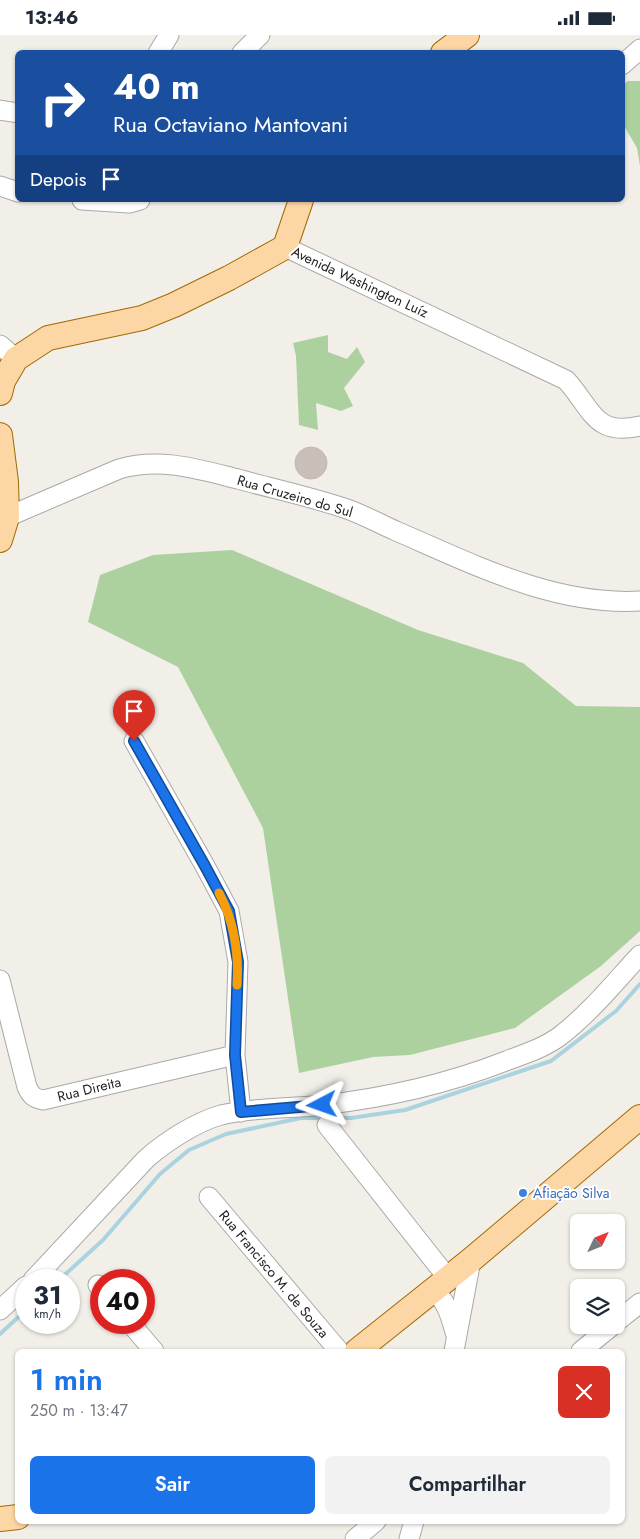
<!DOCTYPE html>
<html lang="pt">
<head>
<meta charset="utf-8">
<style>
	body { margin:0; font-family:Jost,sans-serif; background:#f2f2f3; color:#1f2937; height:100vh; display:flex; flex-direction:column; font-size:19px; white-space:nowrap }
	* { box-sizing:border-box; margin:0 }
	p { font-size:16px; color:#747a83 }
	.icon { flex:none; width:28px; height:28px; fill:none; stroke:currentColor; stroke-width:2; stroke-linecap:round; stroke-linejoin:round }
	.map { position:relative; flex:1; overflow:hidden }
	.sheet { position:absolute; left:15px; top:1314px; width:610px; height:175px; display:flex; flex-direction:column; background:#fff; border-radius:8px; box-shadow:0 1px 4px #0004 }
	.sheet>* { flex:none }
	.guide { position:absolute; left:15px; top:15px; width:610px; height:152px; border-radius:8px; box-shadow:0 1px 4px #0004; background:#1a4fa0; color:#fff; overflow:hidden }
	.needle { width:32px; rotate:47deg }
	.tools { position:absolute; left:570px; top:1179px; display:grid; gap:10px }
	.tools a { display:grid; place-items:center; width:55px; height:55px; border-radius:8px; background:#fff; box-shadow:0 1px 4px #0004; font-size:25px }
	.speed { position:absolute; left:15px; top:1234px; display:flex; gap:10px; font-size:25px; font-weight:700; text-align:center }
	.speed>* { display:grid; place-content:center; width:65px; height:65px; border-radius:50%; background:#fff; box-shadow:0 1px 4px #0004; line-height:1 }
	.speed small { font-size:12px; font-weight:400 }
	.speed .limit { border:8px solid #d22; background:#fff; color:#111 }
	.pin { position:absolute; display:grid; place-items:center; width:42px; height:42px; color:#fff; margin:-51px -21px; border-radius:50% 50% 50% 0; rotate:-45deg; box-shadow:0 0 5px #0007 }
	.pin .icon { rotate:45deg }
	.me { position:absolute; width:55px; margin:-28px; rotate:266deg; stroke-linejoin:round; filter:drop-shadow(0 0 4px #0008) }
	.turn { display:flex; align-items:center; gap:18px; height:105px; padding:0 15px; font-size:22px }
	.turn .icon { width:65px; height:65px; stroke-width:2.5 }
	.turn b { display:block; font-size:35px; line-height:42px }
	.then { display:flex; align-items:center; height:48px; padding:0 15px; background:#0003; gap:10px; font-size:19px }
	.round { display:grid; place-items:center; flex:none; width:52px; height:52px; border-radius:8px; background:#f2f2f3 }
	.headline { display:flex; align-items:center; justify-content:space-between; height:85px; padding:0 15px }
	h1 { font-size:30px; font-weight:600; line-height:38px; color:#1a73e8 }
	.button { display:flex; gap:10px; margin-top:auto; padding:10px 15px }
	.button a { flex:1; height:58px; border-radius:8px; background:#1a73e8; color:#fff; font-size:20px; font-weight:600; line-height:58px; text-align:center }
	.button a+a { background:#f2f2f3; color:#1f2937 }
	.status { display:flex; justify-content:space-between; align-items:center; height:35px; padding:0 25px; background:#fff; direction:ltr }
	.status svg { height:14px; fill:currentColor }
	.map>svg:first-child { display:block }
	.forest { fill:#add19e }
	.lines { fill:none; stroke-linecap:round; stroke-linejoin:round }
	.stream { stroke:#aad3df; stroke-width:4 }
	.building { fill:#c7bfb8; stroke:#c4b6ab }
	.minor-casing { stroke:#a9a9a9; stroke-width:21 }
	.major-casing { stroke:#a06b00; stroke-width:26 }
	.minor { stroke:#fff; stroke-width:19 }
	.major { stroke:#fcd6a4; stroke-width:24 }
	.route-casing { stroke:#114b97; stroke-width:12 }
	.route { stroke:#1a73e8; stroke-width:9 }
	.slow { stroke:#f59e0b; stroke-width:9 }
	.shop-dot { fill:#3f7fe0; stroke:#fff; stroke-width:2 }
	.labels { text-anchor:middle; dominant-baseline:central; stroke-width:4; stroke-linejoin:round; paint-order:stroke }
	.street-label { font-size:14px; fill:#222; stroke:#fff }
	.shop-label { font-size:14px; fill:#366cbe; stroke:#fff; text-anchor:start }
</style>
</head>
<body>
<div class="status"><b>13:46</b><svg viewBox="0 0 49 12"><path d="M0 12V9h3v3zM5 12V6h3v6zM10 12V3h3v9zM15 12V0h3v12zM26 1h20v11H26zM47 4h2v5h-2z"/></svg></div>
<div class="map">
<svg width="640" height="1504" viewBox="0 0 640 1504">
	<rect width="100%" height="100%" fill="#f2efe9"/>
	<path class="forest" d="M628 46H640V131L637 113 623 89V50Z
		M328 300V317L347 324 357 312 365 327 344 353 353 371 341 376 316 368 318 395 299 390 296 321 293 308Z
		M232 515 418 595 523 628 576 671 640 672V896L601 931 515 993 410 1020 373 1022 299 1038 263 793 178 632 88 587 100 540 153 520Z"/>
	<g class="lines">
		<path class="stream" d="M59 1245 103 1205 160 1139 189 1115 226 1099 301 1083H351L405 1075 551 1026 616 976 640 949
			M0 1299 26 1275"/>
	</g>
	<path class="building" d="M295 428a16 16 0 1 1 32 0a16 16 0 1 1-32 0Z"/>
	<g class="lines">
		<g class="minor-casing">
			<path id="minor" d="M158 18 169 0
				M242 18 260 0
				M622 30 640 14
				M0 75 18 78
				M0 151 18 157
				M82 165 129 168 140 165
				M285 212 566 345C592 373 594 402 640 391
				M0 310 16 324
				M7 482 119 434C160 422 198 434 238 444 274 454 312 462 347 474 364 480 380 489 396 496 473 529 554 571 640 566
				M134 706 205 831 229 876 238 927 235 1020 241 1077
				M0 945 27 1052C31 1061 34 1063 43 1065L235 1020
				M327 1090 447 1242
				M209 1162 339 1316
				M33 1245 146 1124C165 1107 196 1087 221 1080 254 1072 289 1074 322 1070 385 1063 447 1049 506 1026 524 1019 544 1013 560 1001 590 978 615 947 640 920
				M98 1250 101 1254
				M432 1255C447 1264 451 1284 456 1300
				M0 1275 26 1251
				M616 1287 640 1268
				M130 1288 154 1316
				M454 1316 471 1225
				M581 1316 613 1290
				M355 1504 376 1486
				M409 1504 414 1486"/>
		</g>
		<g class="major-casing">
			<path id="major" d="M443 18 467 0
				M0 358 3 346 16 324 48 303 142 283 174 270 229 243 285 212 301 165
				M0 400 6 447 7 482 0 505
				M357 1316 471 1225 640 1082
				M0 1484 18 1482"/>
		</g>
		<use href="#minor" class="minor"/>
		<use href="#major" class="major"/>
	</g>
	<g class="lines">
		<g class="route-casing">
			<path id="route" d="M134 706 205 831 229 876 238 927 235 1020 241 1077 322 1070"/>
		</g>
		<use href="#route" class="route"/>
		<path class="slow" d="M219 858C234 886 239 919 237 950"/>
	</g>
	<circle class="shop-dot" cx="523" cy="1158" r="5"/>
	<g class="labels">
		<g class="street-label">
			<text transform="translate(360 247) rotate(25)">Avenida Washington Luíz</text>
			<text transform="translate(295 461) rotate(16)">Rua Cruzeiro do Sul</text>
			<text transform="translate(89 1054) rotate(-14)">Rua Direita</text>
			<text transform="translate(274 1239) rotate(50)">Rua Francisco M. de Souza</text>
		</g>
		<g class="shop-label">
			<text x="533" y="1158">Afiação Silva</text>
		</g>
	</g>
</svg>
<div class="tools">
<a><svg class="needle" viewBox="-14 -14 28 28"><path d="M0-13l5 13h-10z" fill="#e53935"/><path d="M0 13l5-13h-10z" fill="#747a83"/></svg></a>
<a><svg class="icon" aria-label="layers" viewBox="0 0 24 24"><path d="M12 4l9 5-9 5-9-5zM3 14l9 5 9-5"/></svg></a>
</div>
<div class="speed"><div>31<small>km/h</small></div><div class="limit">40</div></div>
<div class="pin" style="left:134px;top:706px;background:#d93025"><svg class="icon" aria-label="arrive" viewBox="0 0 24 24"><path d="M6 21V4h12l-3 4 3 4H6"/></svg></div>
<svg class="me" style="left:322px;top:1070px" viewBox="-20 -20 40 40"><path d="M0-17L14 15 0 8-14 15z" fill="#1a73e8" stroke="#fff" stroke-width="4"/></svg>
<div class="guide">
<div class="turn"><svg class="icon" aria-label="right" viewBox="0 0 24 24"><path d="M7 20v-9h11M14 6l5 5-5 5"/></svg><div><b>40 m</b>Rua Octaviano Mantovani</div></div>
<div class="then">Depois<svg class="icon" aria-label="arrive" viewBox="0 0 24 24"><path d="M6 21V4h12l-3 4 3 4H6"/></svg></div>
</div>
<section class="sheet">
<div class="headline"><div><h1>1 min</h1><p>250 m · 13:47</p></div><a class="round" style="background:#d93025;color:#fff"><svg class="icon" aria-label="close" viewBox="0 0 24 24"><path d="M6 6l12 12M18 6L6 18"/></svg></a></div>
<div class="button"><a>Sair</a><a>Compartilhar</a></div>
</section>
</div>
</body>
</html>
